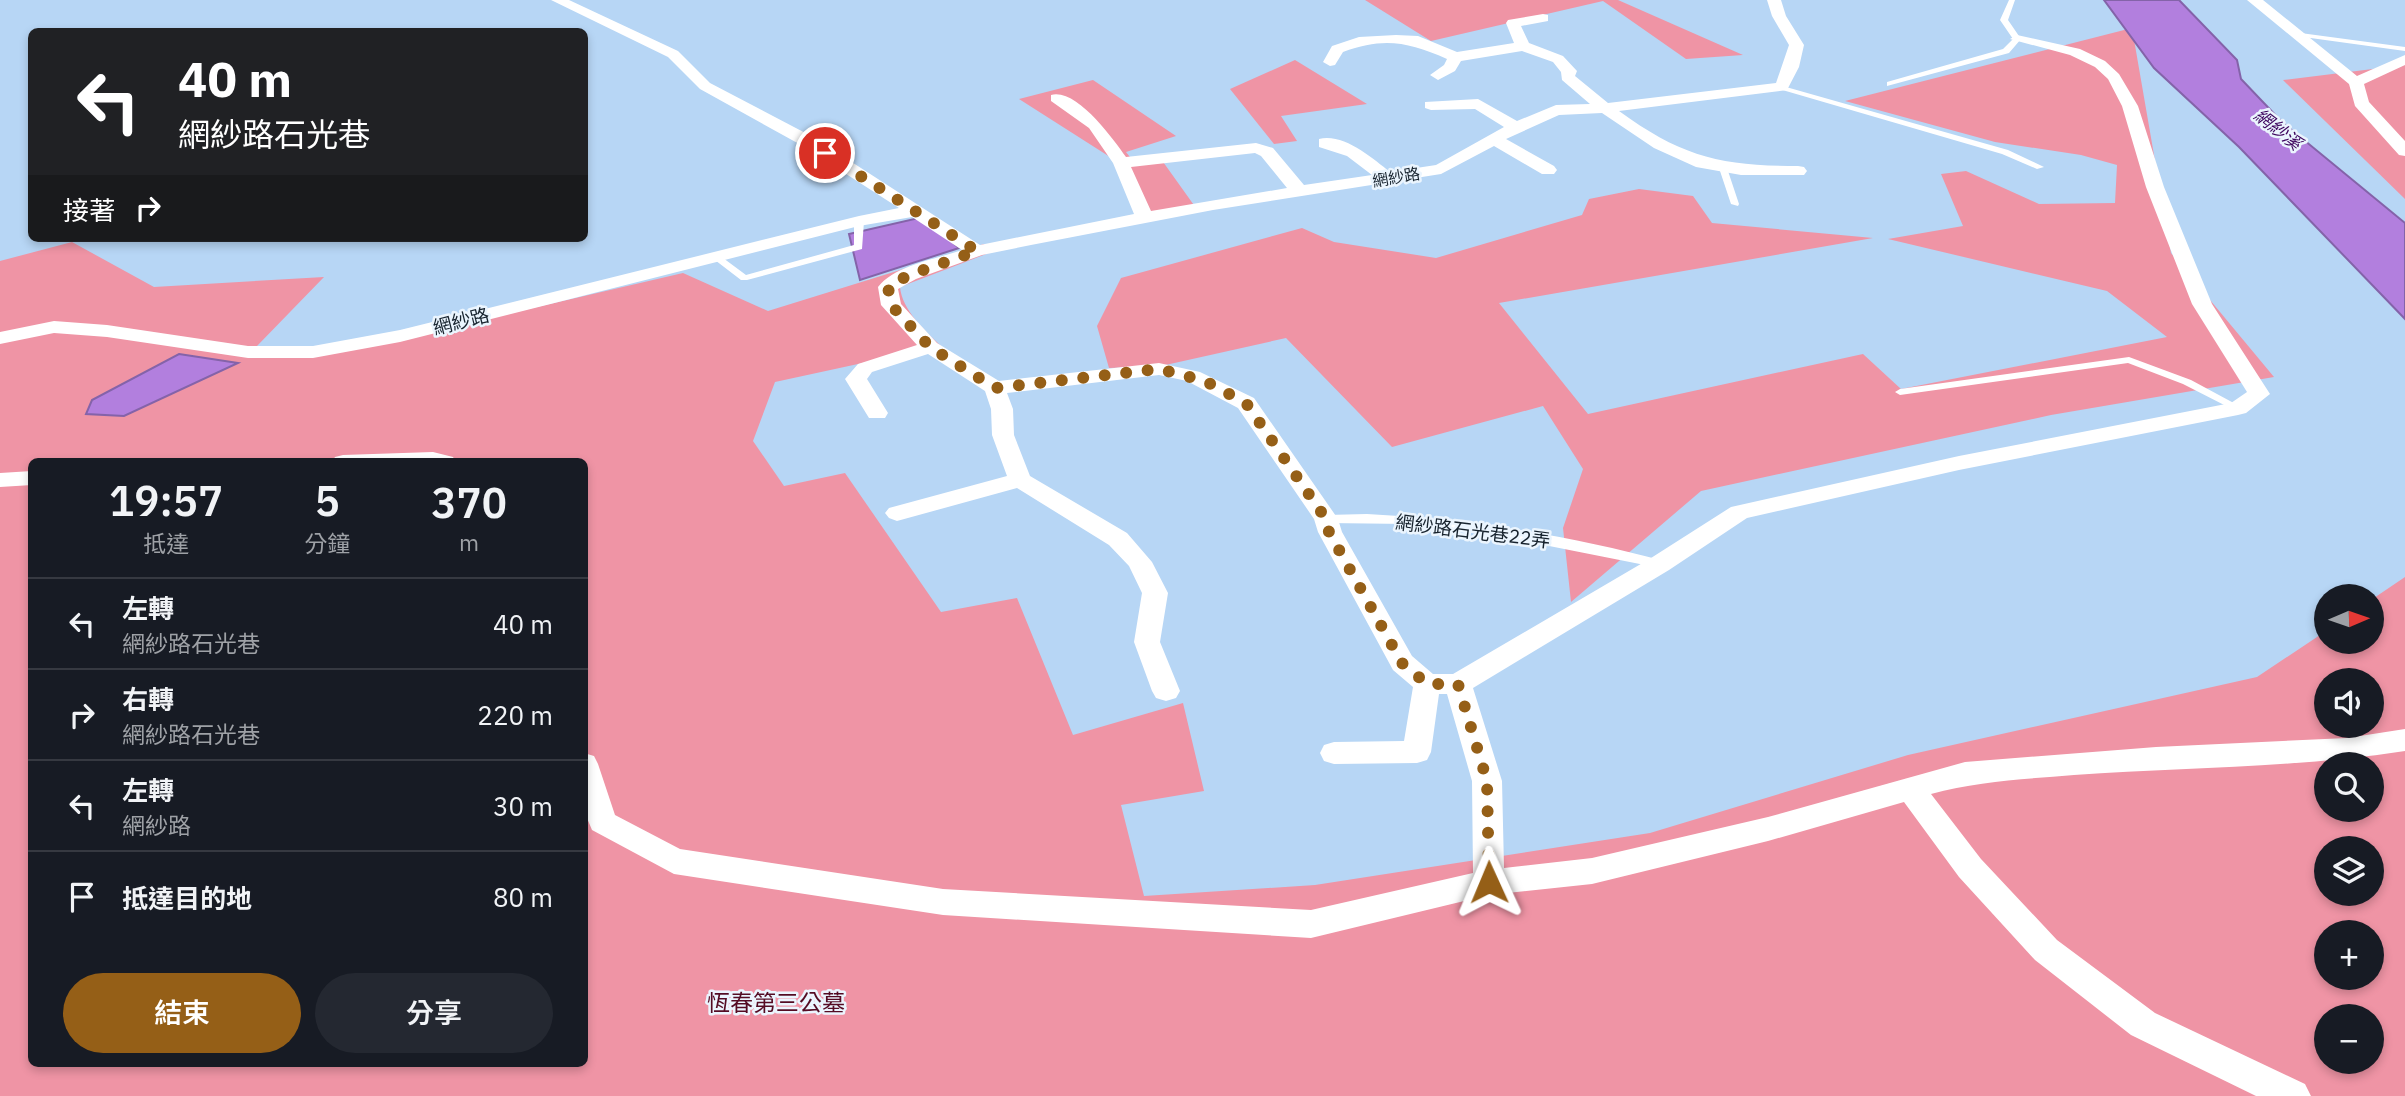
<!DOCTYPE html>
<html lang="zh-TW">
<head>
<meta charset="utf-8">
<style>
	body { margin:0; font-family:"IBM Plex Sans","Noto Sans TC",sans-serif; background:#242831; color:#f1f3f6; height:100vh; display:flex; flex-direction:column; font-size:26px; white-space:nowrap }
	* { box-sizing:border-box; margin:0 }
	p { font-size:23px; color:#9ea1a6 }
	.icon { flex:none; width:38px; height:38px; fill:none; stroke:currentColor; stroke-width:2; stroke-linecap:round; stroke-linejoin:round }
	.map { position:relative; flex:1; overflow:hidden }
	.drawer { position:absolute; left:28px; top:458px; width:560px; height:609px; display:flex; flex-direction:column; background:#171b24; border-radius:10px; box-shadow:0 4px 10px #0003 }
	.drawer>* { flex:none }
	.top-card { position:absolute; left:28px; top:28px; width:560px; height:214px; border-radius:10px; box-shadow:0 4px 10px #0003; background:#202124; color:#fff; overflow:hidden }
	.needle { width:46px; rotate:88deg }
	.tools { position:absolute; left:2314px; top:584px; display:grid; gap:14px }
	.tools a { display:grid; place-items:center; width:70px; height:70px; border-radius:50%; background:#171b24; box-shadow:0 4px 10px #0003; font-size:35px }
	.pin { position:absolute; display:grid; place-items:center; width:60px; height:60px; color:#fff; margin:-30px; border:4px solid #fff; border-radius:50%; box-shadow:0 2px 7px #0007 }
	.me { position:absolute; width:77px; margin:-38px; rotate:359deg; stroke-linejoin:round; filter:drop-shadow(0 0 5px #0008) }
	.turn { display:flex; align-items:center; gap:24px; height:147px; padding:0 35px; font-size:32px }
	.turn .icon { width:91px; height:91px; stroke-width:2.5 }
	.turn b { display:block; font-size:49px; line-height:60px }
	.then { display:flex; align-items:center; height:66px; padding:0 35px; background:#0003; gap:14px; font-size:26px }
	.eta { display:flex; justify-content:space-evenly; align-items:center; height:119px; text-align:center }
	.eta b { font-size:42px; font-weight:600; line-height:49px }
	.button { display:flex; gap:14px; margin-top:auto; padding:14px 35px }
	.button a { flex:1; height:80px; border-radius:42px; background:#955f17; color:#fff; font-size:28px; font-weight:600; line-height:80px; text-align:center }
	.button a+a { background:#242831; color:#f1f3f6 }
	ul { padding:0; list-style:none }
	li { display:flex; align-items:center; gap:21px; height:91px; padding:0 35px; border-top:2px solid #363941 }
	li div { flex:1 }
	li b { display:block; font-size:26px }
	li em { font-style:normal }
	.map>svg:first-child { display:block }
	.green { fill:#ef94a5; fill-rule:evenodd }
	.water { fill:#b27fde; stroke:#8463a9; stroke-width:2 }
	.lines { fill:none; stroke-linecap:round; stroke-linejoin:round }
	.lane { fill:#fff; fill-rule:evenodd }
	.street { fill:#fff; fill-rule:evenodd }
	.route { stroke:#955f17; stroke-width:12; stroke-dasharray:0 21.6 }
	.labels { text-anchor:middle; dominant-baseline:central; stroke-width:5; stroke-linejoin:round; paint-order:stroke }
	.far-street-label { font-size:16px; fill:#17232e; stroke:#ebf5fe }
	.far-water-label { font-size:18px; font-style:italic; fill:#3d045d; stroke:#ebf5fe }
	.street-label { font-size:19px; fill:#17232e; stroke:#ebf5fe }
	.near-park-label { font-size:23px; fill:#540b23; stroke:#ebf5fe }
</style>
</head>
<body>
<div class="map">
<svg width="2405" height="1096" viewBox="0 0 2405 1096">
	<rect width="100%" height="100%" fill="#b7d6f5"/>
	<path class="green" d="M1365 0H1618L1743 55 1686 59 1603 1 1431 41Z
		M2132 28 2171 253 2274 377 2051 415 1701 491 1571 602 1563 528 1583 469 1543 406 1392 447 1286 338 1161 366 1109 368 1097 326 1121 278 1302 228 1334 242 1436 258 1582 215 1589 199 1639 189 1693 196 1712 223 1873 238 1499 303 1588 414 1863 354 1901 389 2167 337 2107 291 1888 239 1963 226 1941 174 1966 171 2039 204 2115 203 2117 165 2081 155 1995 142 1845 101Z
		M1295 60 1367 104 1281 116 1297 141 1274 144 1230 89Z
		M2405 65V199L2283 80Z
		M1093 80 1176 136 1126 152 1137 166 1161 159 1196 208 1151 214 1110 157 1019 99Z
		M72 242 154 287 324 277 257 346 318 350 404 338 683 273 768 311 984 244 994 251 900 287C902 310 925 331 941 346L775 382 753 441 784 486 845 473 941 612 1017 598 1073 735 1183 703 1204 791 1121 805 1144 896 1315 885 1650 833 1908 755 2257 677 2326 631V642H2371V600L2405 577V1096H0V261ZM32 462H584V1064H32ZM2326 681H2371V726H2326ZM2326 765H2371V810H2326ZM2326 849H2371V894H2326ZM2326 933H2371V978H2326ZM2326 1017H2371V1062H2326Z"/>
	<path class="water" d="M2104 0H2179L2237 60 2241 79 2282 122 2405 223V319L2239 147 2154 68Z
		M923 217 959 248 860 280 849 234Z
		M179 354 238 363 124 416 86 414 92 400Z"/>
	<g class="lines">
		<path class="lane" d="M2009 0H2015L2008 20 2021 39 2009 53 1887 86V82L2003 49 2013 39 2000 20Z
			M2293 32 2405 47V51L2296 36 2292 34Z
			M1779 85 2008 150 2044 167 2037 169 2002 154 1779 89Z
			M1720 166 1727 168 1739 204 1738 206 1731 204 1719 168Z
			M859 218 864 221 862 249 747 280H741L711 257 716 254 719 255 746 275 854 245V221Z
			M2129 357 2191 380 2243 408 2238 411 2234 410 2183 384 2128 363 1900 395 1895 392 1900 389Z
			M1367 514C1467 519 1568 535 1664 561L1666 564 1660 568 1494 535 1409 524 1326 523 1320 519 1326 515Z"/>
		<path class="street" d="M551 0H569L678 51 710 83 813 137 980 245 1134 214 1113 163 1089 128 1051 101V95C1077 88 1113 139 1126 157L1256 143 1273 148 1304 185 1372 175 1347 156 1319 147V139C1344 133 1372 158 1390 172L1436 165 1504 127 1475 109 1431 110 1425 108V102L1478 99 1517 121 1556 105 1590 104 1562 80 1561 72 1553 62 1522 51 1461 61 1455 71 1438 80 1430 75 1444 65 1447 59C1408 42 1384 37 1343 52L1335 65 1330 66 1323 62 1332 46 1359 37 1396 35 1418 36 1457 52 1514 43 1506 23 1508 20 1543 14 1548 15V21L1521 26 1529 43 1563 56 1577 71 1575 76 1608 103 1776 83 1789 45 1772 16 1767 0H1781L1786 16 1804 45 1799 67 1787 90 1619 111C1682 157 1721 166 1798 166L1804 167 1807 171 1804 175H1741L1696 167 1654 148 1602 113 1559 115 1506 139 1554 166 1557 170 1554 174H1542L1494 146 1441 174 1213 210 1031 245 982 255 916 279 898 289 901 304 937 343 999 381 1159 363 1200 372 1254 398 1338 519 1342 532 1412 656 1433 674H1453L1651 558 1731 507 1959 456 2231 403 2247 392 2192 304 2146 187 2122 106 2108 79 2095 67 2070 55 2010 39 2017 35 2080 49 2105 61 2119 74 2138 106 2164 187 2212 304 2270 394 2246 413 2238 415 1959 470 1747 518 1669 570 1473 688 1502 781 1504 868 1592 858 1768 817 1965 762 2156 747 2347 738 2405 729V751C2296 768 2184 767 2074 775 2026 779 1978 781 1931 794L1981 859 2057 940 2155 1013 2305 1084 2311 1096H2256L2131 1035 2035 960 1959 877 1904 802 1768 841 1592 884 1489 895 1311 938 943 915 674 874 592 830 584 811V753L594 756 598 764 615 815 680 849 943 889 1311 910 1473 873 1472 781 1447 694H1439L1431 752 1427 760 1417 763 1334 764 1324 761 1320 753 1324 745 1334 742 1404 741 1413 687 1393 670 1318 532 1314 519 1238 408 1187 381 1159 375 1007 393 1013 409 1014 435 1030 476 1127 533 1152 562 1168 593 1160 642 1180 691 1176 698 1166 701 1156 698 1152 691 1134 642 1142 593 1129 566 1109 545 1017 488 897 521 889 518 885 513 889 508 1007 476 992 435 991 409 985 391 928 354 872 372 867 379 888 413 885 418H869L845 379 858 364 917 345 881 305 878 287C895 265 937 259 962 250L912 217 859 226 400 342 313 358H248L107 337 54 333 0 344V332L54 321 107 325 248 346H313L400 330 859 216 899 208 801 145 700 89 668 57ZM1255 153 1261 156 1287 188 1151 211 1131 167Z
			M2247 0H2263L2357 76 2405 55V65L2364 84 2369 102 2405 141V156L2399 155 2355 106 2349 84Z
			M433 452 453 457 456 462H332L335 457 343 455Z
			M32 471V485L0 487V473Z"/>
	</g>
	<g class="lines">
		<path class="route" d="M825 153 977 251 909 275 888 287 891 305 930 347 995 388 1159 369 1205 381 1246 403 1326 519 1329 532 1402 663 1427 684H1458L1487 781 1489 882"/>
	</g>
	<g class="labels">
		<g class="far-street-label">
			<text transform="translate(1396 177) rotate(-10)">網紗路</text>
		</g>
		<g class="far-water-label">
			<text transform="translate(2278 129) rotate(38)">網紗溪</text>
		</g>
		<g class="street-label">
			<text transform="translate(461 321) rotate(-14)">網紗路</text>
			<text transform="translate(1473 531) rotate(7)">網紗路石光巷22弄</text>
		</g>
		<g class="near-park-label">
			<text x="776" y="1002">恆春第三公墓</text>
		</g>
	</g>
</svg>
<div class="tools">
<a><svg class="needle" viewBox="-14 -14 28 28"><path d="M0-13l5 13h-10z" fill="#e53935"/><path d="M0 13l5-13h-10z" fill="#9ea1a6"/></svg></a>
<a><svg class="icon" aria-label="sound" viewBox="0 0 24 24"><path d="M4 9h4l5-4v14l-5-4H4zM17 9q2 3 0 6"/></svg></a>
<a><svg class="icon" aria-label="search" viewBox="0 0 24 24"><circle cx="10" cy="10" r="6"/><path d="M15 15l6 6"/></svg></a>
<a><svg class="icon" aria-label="layers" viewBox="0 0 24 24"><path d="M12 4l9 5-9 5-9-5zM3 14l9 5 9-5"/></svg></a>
<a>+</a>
<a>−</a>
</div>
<div class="pin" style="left:825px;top:153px;background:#d93025"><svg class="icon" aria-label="arrive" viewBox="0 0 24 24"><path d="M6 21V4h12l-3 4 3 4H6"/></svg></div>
<svg class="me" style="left:1489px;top:882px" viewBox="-20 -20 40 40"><path d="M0-17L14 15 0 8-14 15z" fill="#955f17" stroke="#fff" stroke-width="4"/></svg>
<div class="top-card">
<div class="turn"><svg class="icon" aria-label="left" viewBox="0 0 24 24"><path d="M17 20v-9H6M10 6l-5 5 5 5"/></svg><div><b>40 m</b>網紗路石光巷</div></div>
<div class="then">接著<svg class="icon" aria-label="right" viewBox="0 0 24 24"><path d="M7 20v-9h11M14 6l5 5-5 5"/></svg></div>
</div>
<section class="drawer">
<div class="eta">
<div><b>19:57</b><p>抵達</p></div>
<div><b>5</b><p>分鐘</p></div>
<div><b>370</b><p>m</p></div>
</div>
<ul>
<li><svg class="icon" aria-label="left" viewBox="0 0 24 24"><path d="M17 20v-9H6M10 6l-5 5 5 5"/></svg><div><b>左轉</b><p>網紗路石光巷</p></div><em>40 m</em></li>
<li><svg class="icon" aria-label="right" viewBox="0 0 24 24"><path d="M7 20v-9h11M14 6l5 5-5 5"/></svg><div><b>右轉</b><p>網紗路石光巷</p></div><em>220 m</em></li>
<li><svg class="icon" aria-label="left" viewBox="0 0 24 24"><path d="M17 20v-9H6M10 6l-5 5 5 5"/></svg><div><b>左轉</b><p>網紗路</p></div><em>30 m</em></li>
<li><svg class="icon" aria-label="arrive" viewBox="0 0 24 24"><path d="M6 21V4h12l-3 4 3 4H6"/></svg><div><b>抵達目的地</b></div><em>80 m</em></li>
</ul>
<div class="button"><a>結束</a><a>分享</a></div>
</section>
</div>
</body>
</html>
